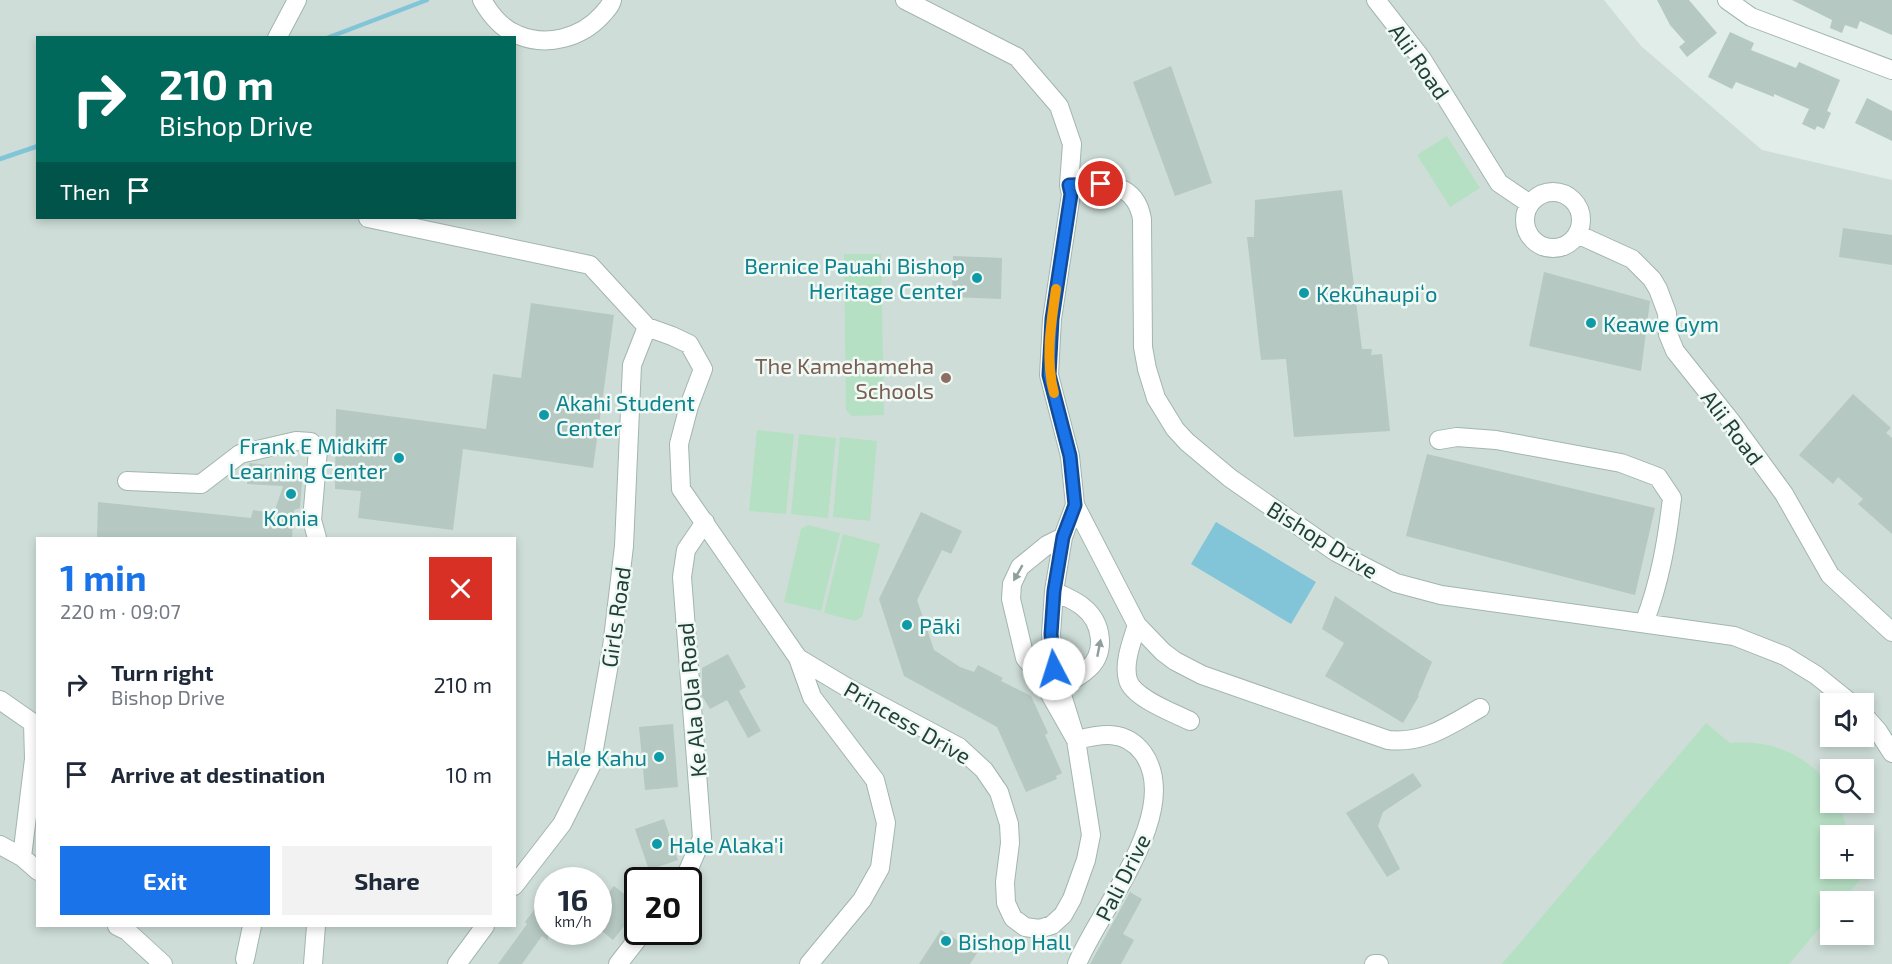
<!DOCTYPE html>
<html lang="en">
<head>
<meta charset="utf-8">
<style>
	body { margin:0; font-family:"Exo 2",sans-serif; background:#f2f2f3; color:#1f2937; height:100vh; display:flex; flex-direction:column; font-size:22px; white-space:nowrap }
	* { box-sizing:border-box; margin:0 }
	p { font-size:20px; color:#747a83 }
	.icon { flex:none; width:33px; height:33px; fill:none; stroke:currentColor; stroke-width:2; stroke-linecap:round; stroke-linejoin:round }
	.map { position:relative; flex:1; overflow:hidden }
	.drawer { position:absolute; left:36px; top:537px; width:480px; height:390px; display:flex; flex-direction:column; background:#fff; border-radius:0px; box-shadow:0 3px 9px #0003 }
	.drawer>* { flex:none }
	.top-card { position:absolute; left:36px; top:36px; width:480px; height:183px; border-radius:0px; box-shadow:0 3px 9px #0003; background:#00695c; color:#fff; overflow:hidden }
	.fabs { position:absolute; left:1820px; top:693px; display:grid; gap:12px }
	.fabs a { display:grid; place-items:center; width:54px; height:54px; border-radius:0px; background:#fff; box-shadow:0 3px 9px #0003; font-size:30px }
	.speed { position:absolute; left:534px; top:867px; display:flex; gap:12px; font-size:30px; font-weight:700; text-align:center }
	.speed>* { display:grid; place-content:center; width:78px; height:78px; border-radius:50%; background:#fff; box-shadow:0 3px 9px #0003; line-height:1 }
	.speed small { font-size:15px; font-weight:400 }
	.speed .limit { border:3px solid #111; border-radius:9px; background:#fff; color:#111 }
	.pin { position:absolute; display:grid; place-items:center; width:51px; height:51px; color:#fff; margin:-26px; border:3px solid #fff; border-radius:50%; box-shadow:0 2px 6px #0007 }
	.me { position:absolute; width:66px; margin:-33px; rotate:355deg; stroke-linejoin:round; filter:drop-shadow(0 0 4px #0008) }
	.turn { display:flex; align-items:center; gap:21px; height:126px; padding:0 24px; font-size:27px }
	.turn .icon { width:78px; height:78px; stroke-width:2.5 }
	.turn b { display:block; font-size:42px; line-height:51px }
	.then { display:flex; align-items:center; height:57px; padding:0 24px; background:#0003; gap:12px; font-size:22px }
	.round { display:grid; place-items:center; flex:none; width:63px; height:63px; border-radius:0px; background:#f2f2f3 }
	.summary { display:flex; align-items:center; justify-content:space-between; height:102px; padding:0 24px }
	h1 { font-size:36px; font-weight:700; line-height:45px; color:#1a73e8 }
	.primary-button { display:flex; gap:12px; margin-top:auto; padding:12px 24px }
	.primary-button a { flex:1; height:69px; border-radius:0px; background:#1a73e8; color:#fff; font-size:24px; font-weight:700; line-height:69px; text-align:center }
	.primary-button a+a { background:#f2f2f3; color:#1f2937 }
	ul { padding:0; list-style:none }
	li { display:flex; align-items:center; gap:18px; height:90px; padding:0 24px }
	li div { flex:1 }
	li b { display:block; font-size:22px }
	li em { font-style:normal }
	.map>svg:first-child { display:block }
	.built { fill:#ceddd7; fill-rule:evenodd }
	.green { fill:#b6e0c4 }
	.water { fill:#82c5d8 }
	.lines { fill:none; stroke-linecap:round; stroke-linejoin:round }
	.stream { stroke:#82c5d8; stroke-width:4.5 }
	.building { fill:#b5c8c1 }
	.minor-casing { stroke:#a2b5b0; stroke-width:20 }
	.minor { stroke:#fff; stroke-width:18 }
	.oneway { fill:#8f9f9c }
	.route-casing { stroke:#114b97; stroke-width:15 }
	.route { stroke:#1a73e8; stroke-width:10 }
	.slow { stroke:#f59e0b; stroke-width:10 }
	.culture-dot { fill:#0f9aa8; stroke:#f1f9f5; stroke-width:2 }
	.education-dot { fill:#8d6e63; stroke:#f1f9f5; stroke-width:2 }
	.labels { text-anchor:middle; dominant-baseline:central; stroke-width:5; stroke-linejoin:round; paint-order:stroke }
	.street-label { font-size:22px; fill:#1f3f38; stroke:#f1f9f5 }
	.culture-label { font-size:22px; fill:#0d838f; stroke:#f1f9f5; text-anchor:start }
	.education-label { font-size:22px; fill:#785e54; stroke:#f1f9f5; text-anchor:end }
</style>
</head>
<body>
<div class="map">
<svg width="1892" height="964" viewBox="0 0 1892 964">
	<rect width="100%" height="100%" fill="#e0ede8"/>
	<path class="built" d="M0 0H1604L1641 46 1762 150 1892 180V964H0ZM38 38H514V218H38ZM38 538H514V926H38ZM1830 704H1863V736H1830ZM1830 770H1863V802H1830ZM1830 836H1863V868H1830ZM548 880H598V932H548ZM638 880H688V932H638ZM1830 902H1863V934H1830Z"/>
	<path class="green" d="M1447 136 1480 188 1450 207 1417 155Z
		M844 254H881L884 415 852 416 846 410Z
		M757 430 794 434 786 514 749 511Z
		M799 434 836 438 828 518 791 514Z
		M840 437 877 441 870 521 833 517Z
		M808 525 840 533 821 611 784 602 801 529Z
		M843 534 880 544 862 617 855 621 824 613Z
		M1706 723 1730 743C1768 739 1808 754 1830 787V802L1839 803 1848 832 1849 835 1830 836V868H1863V855L1874 864 1842 901 1830 902V916L1789 964H1502Z"/>
	<path class="water" d="M1216 522 1316 582 1291 624 1191 564Z"/>
	<g class="lines">
		<path class="stream" d="M327 38 427 0
			M0 159 38 146"/>
	</g>
	<path class="building" d="M1657 0H1689L1717 33 1687 57 1679 47 1685 42 1670 25Z
		M1792 0H1892V35L1860 21 1857 29 1845 25 1842 33 1830 28 1832 20Z
		M1730 32 1754 43 1751 50 1796 68 1799 62 1840 80 1827 111 1831 113 1824 129 1817 126 1815 130 1802 124 1809 109 1774 94V97L1736 82 1732 89 1708 77Z
		M1171 66 1212 183 1175 196 1133 82Z
		M1867 98 1892 111V141L1855 123Z
		M1342 190 1362 349H1372L1371 355 1382 354 1390 431 1294 437 1286 359 1261 360 1247 237H1254L1255 200Z
		M1843 228 1892 235V265L1839 257Z
		M953 256 1002 258 1001 299 952 297Z
		M1544 272 1650 301 1641 371 1529 346Z
		M531 303 614 315 593 468 463 449 453 530 358 518 361 491 335 489 336 409 486 429 493 374 521 378Z
		M1853 394 1891 428 1886 433 1892 438V534L1858 504 1863 499 1838 477 1833 484 1799 455Z
		M1427 454 1655 508 1635 595 1406 536Z
		M250 463 303 469 300 508 294 510 292 538H97L98 502 251 518 253 510 274 513 283 486 247 484 249 464Z
		M921 512 962 531 951 554 942 550 917 600 934 650 960 667 974 672 978 665 1003 678 1001 681 1031 696 1048 733 1045 735 1062 773 1056 776 1057 779 1026 792 997 727 904 676 879 599Z
		M1335 596 1432 662 1418 695 1419 696 1403 723 1325 676 1344 643 1322 629Z
		M728 654 746 687 739 691 761 731 748 738 727 700 710 709 702 696V668Z
		M673 724 678 787 645 790 639 727Z
		M1413 773 1422 786 1383 812 1378 826 1400 869 1387 877 1346 813Z
		M664 819 678 860 649 870 635 829Z
		M614 886 638 905V909L613 940 598 928V906Z
		M1130 892 1142 899 1123 934 1134 940 1121 964H1090Z
		M539 903 548 910V940L542 936 522 964H498L527 924 525 922Z
		M941 930 977 953 970 964H919Z"/>
	<g class="lines">
		<g class="minor-casing">
			<path id="minor" d="M482 0C490 14 502 29 518 35 547 47 581 38 602 15 606 10 611 6 612 0
				M1376 0 1422 59 1499 183 1530 204
				M1727 0 1751 17 1892 70
				M277 38 297 0
				M1069 185C1101 184 1135 179 1142 219L1143 347 1147 369 1156 398 1175 429 1187 442 1230 478 1336 552 1396 583 1441 595 1734 636 1785 656 1816 675 1852 704
				M1525 220a28 28 0 1 1 56 0a28 28 0 1 1-56 0Z
				M368 218 590 265 647 327 672 336 689 344 703 369 689 406 679 444 681 489 798 658 848 688 959 747 984 770 999 792 1009 824 1010 843 1005 882 1006 903 1013 918 1025 927 1039 929 1052 925 1063 915 1072 899 1086 860 1091 835 1076 740 1054 669 1051 634 1054 591 1063 537 1075 505 1070 456 1049 375 1052 319 1071 194 1069 185 1072 144 1059 106 1017 57 905 0
				M1577 234 1632 259 1652 279 1658 289 1667 313 1668 334 1675 351 1730 420 1784 494 1830 575 1892 632
				M1439 440 1457 437 1496 440 1621 463 1658 477 1672 498C1667 541 1660 582 1644 623
				M127 481 201 484 240 454 296 441 311 442 318 450 312 520 317 538
				M1075 505 1137 625 1163 652 1175 661 1202 675 1388 740C1424 744 1450 725 1480 708
				M1063 537 1047 545 1020 567 1012 584 1011 599 1025 658 1038 673 1076 740C1101 734 1125 729 1143 753 1184 811 1099 910 1077 964
				M1054 591C1063 596 1075 600 1083 607 1102 622 1107 652 1088 669 1080 677 1069 682 1060 687
				M1137 625C1132 641 1123 663 1128 680 1133 698 1174 713 1190 721
				M798 658 812 697 875 780 886 823 880 868 862 900 809 964
				M0 700 33 723 34 759 22 857
				M1863 714 1878 731 1892 753
				M0 845 22 857 38 871
				M684 880 702 838 682 577 686 550 705 522
				M514 886 562 824 591 766 612 647 624 546 632 365 647 327
				M117 926 127 931 163 964
				M245 959 252 926
				M313 964 316 926
				M457 964 485 926
				M618 964 643 932
				M1374 964H1379"/>
		</g>
		<use href="#minor" class="minor"/>
	</g>
	<defs><path id="oneway-solid" d="M-6-.8H1V-3.2L6.5 0L1 3.2V.8H-6Z" transform="scale(1.5)"/></defs>
	<g class="oneway">
		<use href="#oneway-solid" transform="translate(1018 573) rotate(120)"/>
		<use href="#oneway-solid" transform="translate(1099 648) rotate(-79)"/>
	</g>
	<g class="lines">
		<g class="route-casing">
			<path id="route" d="M1054 669 1051 634 1054 591 1063 537 1075 505 1070 456 1049 375 1052 319 1071 194 1069 185 1101 184"/>
		</g>
		<use href="#route" class="route"/>
		<path class="slow" d="M1054 393C1045 360 1051 323 1056 289"/>
	</g>
	<g class="culture-dot">
		<circle cx="977" cy="278" r="6"/>
		<circle cx="1304" cy="293" r="6"/>
		<circle cx="1591" cy="323" r="6"/>
		<circle cx="544" cy="415" r="6"/>
		<circle cx="399" cy="458" r="6"/>
		<circle cx="291" cy="494" r="6"/>
		<circle cx="907" cy="625" r="6"/>
		<circle cx="659" cy="757" r="6"/>
		<circle cx="657" cy="844" r="6"/>
		<circle cx="946" cy="941" r="6"/>
	</g>
	<circle class="education-dot" cx="946" cy="378" r="6"/>
	<g class="labels">
		<g class="street-label">
			<text transform="translate(1420 61) rotate(55)">Alii Road</text>
			<text transform="translate(1733 427) rotate(53)">Alii Road</text>
			<text transform="translate(1323 539) rotate(32)">Bishop Drive</text>
			<text transform="translate(615 617) rotate(-82)">Girls Road</text>
			<text transform="translate(691 700) rotate(-95)">Ke Ala Ola Road</text>
			<text transform="translate(908 722) rotate(30)">Princess Drive</text>
			<text transform="translate(1122 877) rotate(-63)">Pali Drive</text>
		</g>
		<g class="culture-label">
			<text x="965" y="265" text-anchor="end">Bernice Pauahi Bishop<tspan x="965" dy="25">Heritage Center</tspan></text>
			<text x="1316" y="293">Kekūhaupiʻo</text>
			<text x="1603" y="323">Keawe Gym</text>
			<text x="556" y="402">Akahi Student<tspan x="556" dy="25">Center</tspan></text>
			<text x="387" y="445" text-anchor="end">Frank E Midkiff<tspan x="387" dy="25">Learning Center</tspan></text>
			<text x="291" y="517" text-anchor="middle">Konia</text>
			<text x="919" y="625">Pāki</text>
			<text x="647" y="757" text-anchor="end">Hale Kahu</text>
			<text x="669" y="844">Hale Alaka'i</text>
			<text x="958" y="941">Bishop Hall</text>
		</g>
		<g class="education-label">
			<text x="934" y="365">The Kamehameha<tspan x="934" dy="25">Schools</tspan></text>
		</g>
	</g>
</svg>
<div class="fabs">
<a><svg class="icon" aria-label="sound" viewBox="0 0 24 24"><path d="M4 9h4l5-4v14l-5-4H4zM17 9q2 3 0 6"/></svg></a>
<a><svg class="icon" aria-label="search" viewBox="0 0 24 24"><circle cx="10" cy="10" r="6"/><path d="M15 15l6 6"/></svg></a>
<a>+</a>
<a>−</a>
</div>
<div class="speed"><div>16<small>km/h</small></div><div class="limit">20</div></div>
<div class="pin" style="left:1101px;top:184px;background:#d93025"><svg class="icon" aria-label="arrive" viewBox="0 0 24 24"><path d="M6 21V4h12l-3 4 3 4H6"/></svg></div>
<svg class="me" style="left:1054px;top:669px" viewBox="-20 -20 40 40"><circle r="19" fill="#fff"/><path d="M0-13L10 11 0 6-10 11z" fill="#1a73e8"/></svg>
<div class="top-card">
<div class="turn"><svg class="icon" aria-label="right" viewBox="0 0 24 24"><path d="M7 20v-9h11M14 6l5 5-5 5"/></svg><div><b>210 m</b>Bishop Drive</div></div>
<div class="then">Then<svg class="icon" aria-label="arrive" viewBox="0 0 24 24"><path d="M6 21V4h12l-3 4 3 4H6"/></svg></div>
</div>
<section class="drawer">
<div class="summary"><div><h1>1 min</h1><p>220 m · 09:07</p></div><a class="round" style="background:#d93025;color:#fff"><svg class="icon" aria-label="close" viewBox="0 0 24 24"><path d="M6 6l12 12M18 6L6 18"/></svg></a></div>
<ul>
<li><svg class="icon" aria-label="right" viewBox="0 0 24 24"><path d="M7 20v-9h11M14 6l5 5-5 5"/></svg><div><b>Turn right</b><p>Bishop Drive</p></div><em>210 m</em></li>
<li><svg class="icon" aria-label="arrive" viewBox="0 0 24 24"><path d="M6 21V4h12l-3 4 3 4H6"/></svg><div><b>Arrive at destination</b></div><em>10 m</em></li>
</ul>
<div class="primary-button"><a>Exit</a><a>Share</a></div>
</section>
</div>
</body>
</html>
